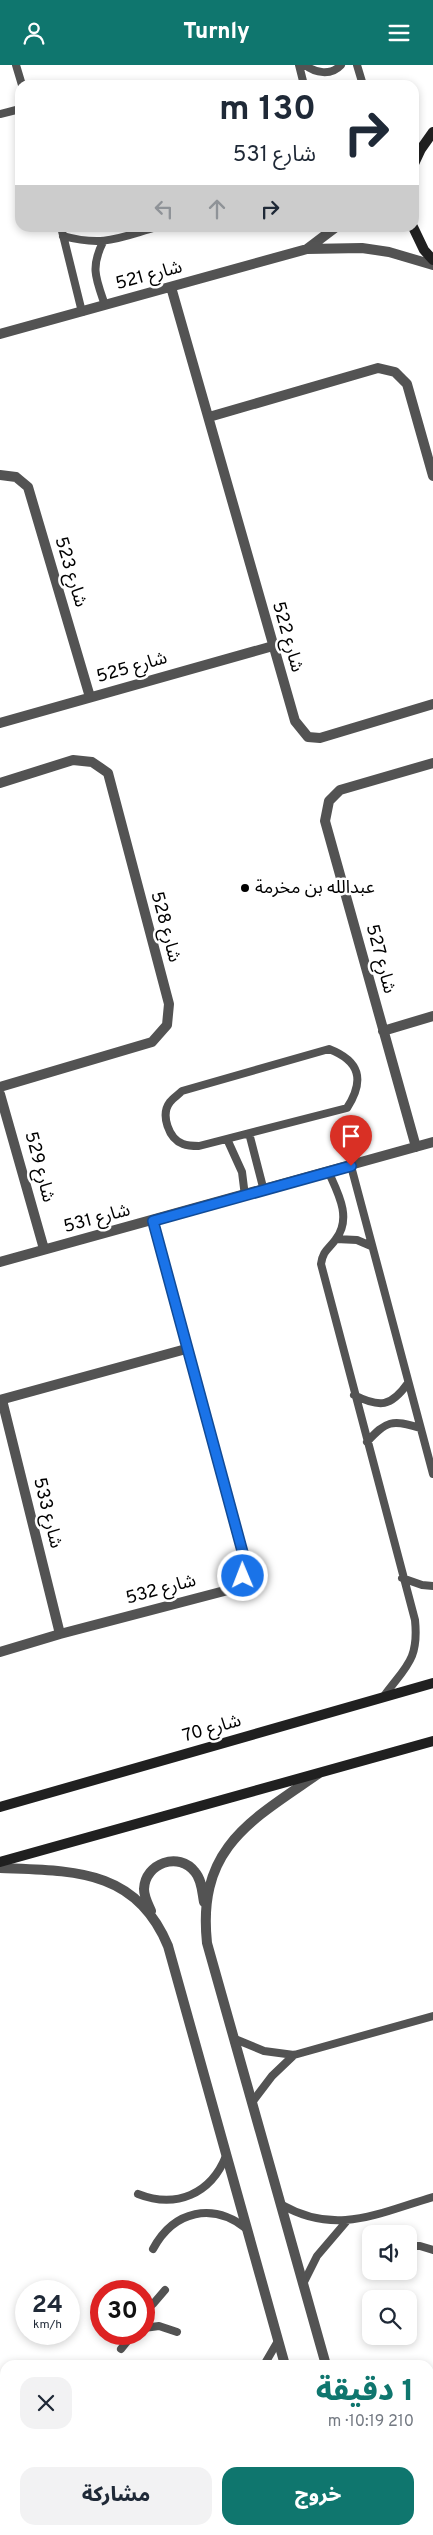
<!DOCTYPE html>
<html lang="ar">
<head>
<meta charset="utf-8">
<style>
	body { margin:0; font-family:Overpass,"Noto Sans Arabic",sans-serif; background:#f2f2f3; color:#1f2937; direction:rtl; height:100vh; display:flex; flex-direction:column; font-size:19px; white-space:nowrap }
	* { box-sizing:border-box; margin:0 }
	p { font-size:16px; color:#747a83 }
	.icon { flex:none; width:28px; height:28px; fill:none; stroke:currentColor; stroke-width:2; stroke-linecap:round; stroke-linejoin:round }
	.map { position:relative; flex:1; overflow:hidden; direction:ltr }
	.details { position:absolute; left:0px; top:2295px; width:434px; height:175px; display:flex; flex-direction:column; background:#fff; border-radius:15px 15px 0 0; box-shadow:0 2px 8px #0003; direction:rtl }
	.details>* { flex:none }
	.hud { position:absolute; left:15px; top:15px; width:404px; height:152px; border-radius:15px; box-shadow:0 2px 8px #0003; direction:rtl; background:#fff; color:#1f2937; overflow:hidden }
	.controls { position:absolute; left:362px; top:2160px; display:grid; gap:10px }
	.controls a { display:grid; place-items:center; width:55px; height:55px; border-radius:10px; background:#fff; box-shadow:0 2px 8px #0003; font-size:25px }
	.speed { position:absolute; left:15px; top:2215px; display:flex; gap:10px; font-size:25px; font-weight:700; text-align:center }
	.speed>* { display:grid; place-content:center; width:65px; height:65px; border-radius:50%; background:#fff; box-shadow:0 2px 8px #0003; line-height:1 }
	.speed small { font-size:12px; font-weight:400 }
	.speed .limit { border:8px solid #d22; background:#fff; color:#111 }
	.pin { position:absolute; display:grid; place-items:center; width:42px; height:42px; color:#fff; margin:-51px -21px; border-radius:50% 50% 50% 0; rotate:-45deg; box-shadow:0 0 5px #0007 }
	.pin .icon { rotate:45deg }
	.me { position:absolute; width:55px; margin:-28px; rotate:359deg; stroke-linejoin:round; filter:drop-shadow(0 0 4px #0008) }
	.turn { display:flex; align-items:center; gap:18px; height:105px; padding:0 20px; font-size:22px }
	.turn .icon { width:65px; height:65px; stroke-width:2.5 }
	.turn b { display:block; font-size:35px; line-height:42px }
	.lanes { display:flex; align-items:center; height:48px; padding:0 20px; background:#0003; justify-content:center; gap:25px; direction:ltr }
	.lanes .off { opacity:.35 }
	.round { display:grid; place-items:center; flex:none; width:52px; height:52px; border-radius:15px; background:#f2f2f3 }
	.head { display:flex; align-items:center; justify-content:space-between; height:85px; padding:0 20px }
	h1 { font-size:30px; font-weight:800; line-height:38px; color:#0f766e }
	.action { display:flex; gap:10px; margin-top:auto; padding:10px 20px }
	.action a { flex:1; height:58px; border-radius:15px; background:#0f766e; color:#fff; font-size:20px; font-weight:800; line-height:58px; text-align:center }
	.action a+a { background:#f2f2f3; color:#1f2937 }
	header { display:flex; justify-content:space-between; align-items:center; height:65px; padding:0 20px; background:#0f766e; color:#fff; font-size:22px; font-weight:800 }
	.map>svg:first-child { display:block }
	.lines { fill:none; stroke-linecap:round; stroke-linejoin:round }
	.lane { stroke:#535353; stroke-width:8 }
	.street { stroke:#535353; stroke-width:10 }
	.secondary { stroke:#202020; stroke-width:10 }
	.route-casing { stroke:#114b97; stroke-width:12 }
	.route { stroke:#1a73e8; stroke-width:9 }
	.poi-dot { fill:#000; stroke:#fff; stroke-width:2 }
	.labels { text-anchor:middle; dominant-baseline:central; stroke-width:5; stroke-linejoin:round; paint-order:stroke }
	.street-label { font-size:18px; fill:#000; stroke:#fff }
	.poi-label { font-size:18px; fill:#000; stroke:#fff; text-anchor:start }
</style>
</head>
<body>
<header><svg class="icon" aria-label="menu" viewBox="0 0 24 24"><path d="M4 6h16M4 12h16M4 18h16"/></svg>Turnly<svg class="icon" aria-label="person" viewBox="0 0 24 24"><circle cx="12" cy="8" r="4"/><path d="M4 21q1-7 8-7t8 7"/></svg></header>
<div class="map">
<svg width="433" height="2470" viewBox="0 0 433 2470">
	<rect width="100%" height="100%" fill="#fff"/>
	<g class="lines">
		<path class="lane" d="M16 0 22 20
			M299 0 304 20
			M305 0C315 8 331 11 341 0
			M357 0 363 20
			M0 49 20 44
			M61 162 82 247
			M63 171C104 182 118 173 157 162
			M103 177C90 203 96 214 105 240
			M329 984C360 996 365 1015 347 1043L199 1081C194 1081 188 1081 183 1079 169 1074 160 1050 170 1037 173 1033 178 1030 182 1026Z
			M249 1068 264 1126
			M227 1074 242 1107 245 1131
			M351 1101 433 1409
			M329 1108C338 1128 352 1153 336 1174 329 1184 323 1185 321 1199L415 1555C419 1595 406 1601 384 1631
			M336 1174 357 1175 371 1181
			M354 1330C380 1343 391 1342 408 1318
			M367 1377C386 1356 392 1354 420 1363
			M402 1513 422 1520 433 1521
			M235 1974 264 1986 294 1990 433 1951
			M253 2036 272 2011 294 1990
			M138 2129C176 2144 211 2129 226 2091
			M282 2140C337 2171 378 2148 433 2132
			M409 2181H420L433 2185
			M153 2184C174 2145 213 2137 247 2164
			M303 2219 317 2191 346 2157
			M144 2243 153 2239 165 2225
			M144 2263 159 2261 177 2267
			M121 2284 133 2269
			M264 2300 278 2276
			M429 2371 433 2372"/>
		<path class="street" d="M307 184 336 162
			M171 222 295 656 308 672 320 673 433 639
			M0 269 307 184 362 183 389 187 433 200
			M209 352 378 303 395 307 407 319 433 411
			M0 410 16 412 28 422 90 632
			M0 658 273 581
			M0 718 73 695 92 697 108 708 169 939 167 960 152 977 0 1022
			M383 966 433 951
			M0 1029 44 1184
			M416 1082 325 756 329 736 340 725 433 698
			M0 1197 433 1077
			M0 1335 186 1284
			M2 1335 60 1569
			M0 1587 60 1569 232 1524 243 1511 245 1497 153 1156
			M318 1709C250 1756 197 1783 207 1878L326 2300
			M0 1803C72 1806 136 1803 168 1881L285 2300
			M151 1846C148 1839 144 1832 144 1824 145 1798 179 1786 195 1807 202 1815 202 1827 204 1837
			M333 2465 335 2470
			M371 2465 372 2470"/>
		<path class="secondary" d="M414 99 421 84 433 67
			M413 162 424 185 433 195
			M0 1742 433 1618
			M0 1797 433 1676"/>
	</g>
	<g class="lines">
		<g class="route-casing">
			<path id="route" d="M243 1511 245 1496 153 1156 351 1101"/>
		</g>
		<use href="#route" class="route"/>
	</g>
	<circle class="poi-dot" cx="245" cy="823" r="5"/>
	<g class="labels">
		<g class="street-label">
			<text transform="translate(149 211) rotate(-15)">شارع 521</text>
			<text transform="translate(70 507) rotate(73)">شارع 523</text>
			<text transform="translate(287 572) rotate(74)">شارع 522</text>
			<text transform="translate(132 603) rotate(-16)">شارع 525</text>
			<text transform="translate(165 862) rotate(75)">شارع 528</text>
			<text transform="translate(380 894) rotate(75)">شارع 527</text>
			<text transform="translate(39 1102) rotate(75)">شارع 529</text>
			<text transform="translate(97 1154) rotate(-15)">شارع 531</text>
			<text transform="translate(47 1448) rotate(76)">شارع 533</text>
			<text transform="translate(161 1525) rotate(-15)">شارع 532</text>
			<text transform="translate(212 1664) rotate(-16)">شارع 70</text>
		</g>
		<g class="poi-label">
			<text x="255" y="823">عبدالله بن مخرمة</text>
		</g>
	</g>
</svg>
<div class="controls">
<a><svg class="icon" aria-label="sound" viewBox="0 0 24 24"><path d="M4 9h4l5-4v14l-5-4H4zM17 9q2 3 0 6"/></svg></a>
<a><svg class="icon" aria-label="search" viewBox="0 0 24 24"><circle cx="10" cy="10" r="6"/><path d="M15 15l6 6"/></svg></a>
</div>
<div class="speed"><div>24<small>km/h</small></div><div class="limit">30</div></div>
<div class="pin" style="left:351px;top:1101px;background:#d93025"><svg class="icon" aria-label="arrive" viewBox="0 0 24 24"><path d="M6 21V4h12l-3 4 3 4H6"/></svg></div>
<svg class="me" style="left:243px;top:1511px" viewBox="-20 -20 40 40"><circle r="17" fill="#1a73e8" stroke="#fff" stroke-width="3"/><path d="M0-11L8 9 0 5-8 9z" fill="#fff"/></svg>
<div class="hud">
<div class="turn"><svg class="icon" aria-label="right" viewBox="0 0 24 24"><path d="M7 20v-9h11M14 6l5 5-5 5"/></svg><div><b>130 m</b>شارع 531</div></div>
<div class="lanes"><svg class="icon off" aria-label="left" viewBox="0 0 24 24"><path d="M17 20v-9H6M10 6l-5 5 5 5"/></svg><svg class="icon off" aria-label="ahead" viewBox="0 0 24 24"><path d="M12 20V5M6 11l6-6 6 6"/></svg><svg class="icon" aria-label="right" viewBox="0 0 24 24"><path d="M7 20v-9h11M14 6l5 5-5 5"/></svg></div>
</div>
<section class="details">
<div class="head"><div><h1>1 دقيقة</h1><p>210 m · 10:19</p></div><a class="round"><svg class="icon" aria-label="close" viewBox="0 0 24 24"><path d="M6 6l12 12M18 6L6 18"/></svg></a></div>
<div class="action"><a>خروج</a><a>مشاركة</a></div>
</section>
</div>
</body>
</html>
